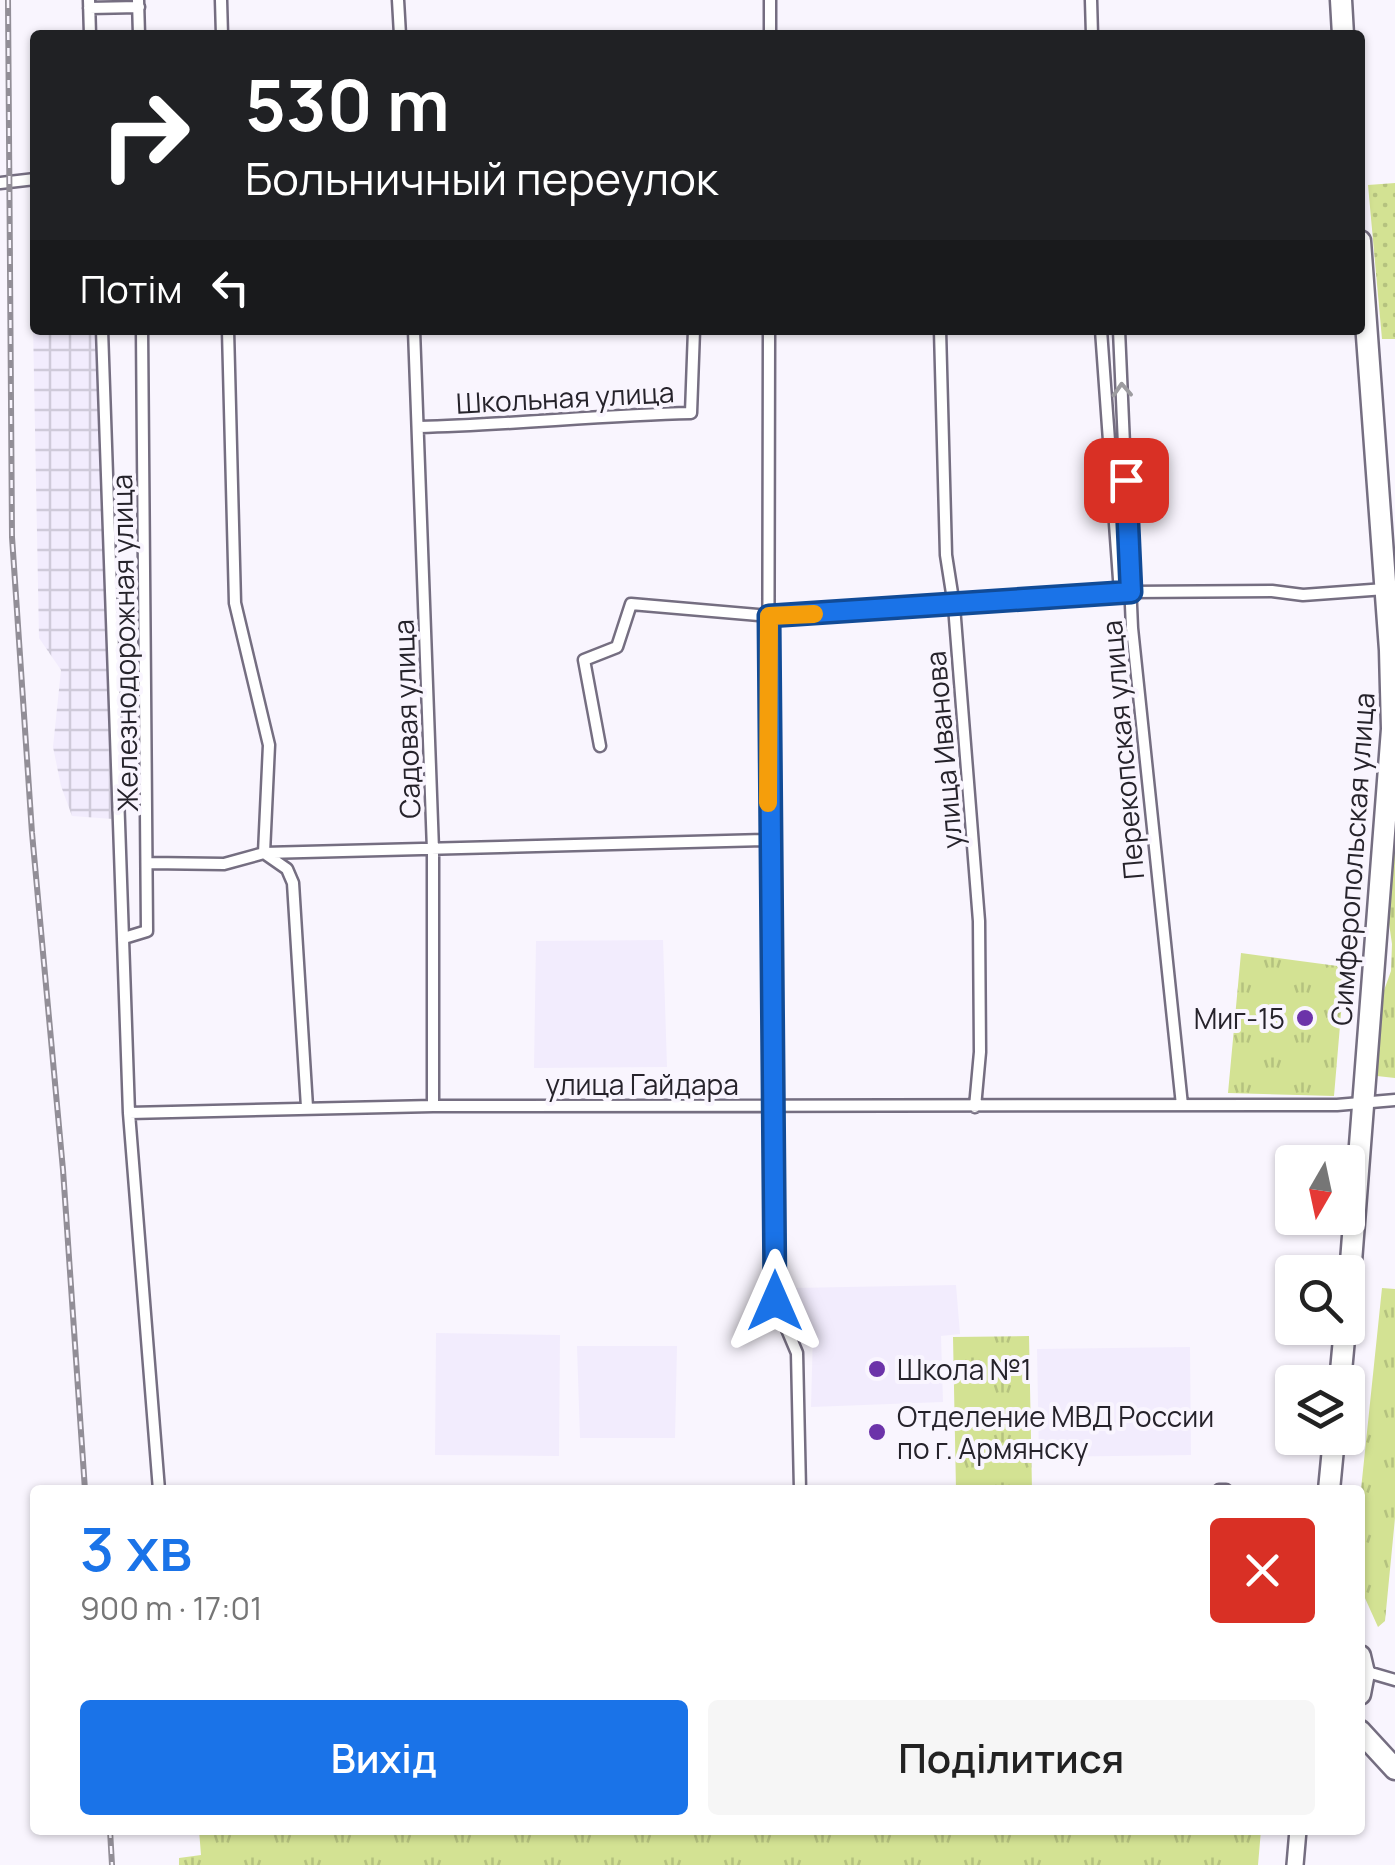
<!DOCTYPE html>
<html lang="uk">
<head>
<meta charset="utf-8">
<style>
	body { margin:0; font-family:Manrope,sans-serif; background:#f6f6f6; color:#222; height:100vh; display:flex; flex-direction:column; font-size:38px; white-space:nowrap }
	* { box-sizing:border-box; margin:0 }
	p { font-size:32px; color:#767676 }
	.icon { flex:none; width:55px; height:55px; fill:none; stroke:currentColor; stroke-width:2; stroke-linecap:round; stroke-linejoin:round }
	.map { position:relative; flex:1; overflow:hidden }
	.sheet { position:absolute; left:30px; top:1485px; width:1335px; height:350px; display:flex; flex-direction:column; background:#fff; border-radius:10px; box-shadow:0 2px 8px #0004 }
	.sheet>* { flex:none }
	.top-card { position:absolute; left:30px; top:30px; width:1335px; height:305px; border-radius:10px; box-shadow:0 2px 8px #0004; background:#202124; color:#fff; overflow:hidden }
	.needle { width:65px; rotate:189deg }
	.fabs { position:absolute; left:1275px; top:1145px; display:grid; gap:20px }
	.fabs a { display:grid; place-items:center; width:90px; height:90px; border-radius:10px; background:#fff; box-shadow:0 2px 8px #0004; font-size:50px }
	.pin { position:absolute; display:grid; place-items:center; width:85px; height:85px; color:#fff; margin:-42px; border-radius:20px; box-shadow:0 5px 15px #0006 }
	.me { position:absolute; width:110px; margin:-55px; rotate:0deg; stroke-linejoin:round; filter:drop-shadow(0 0 8px #0008) }
	.turn { display:flex; align-items:center; gap:35px; height:210px; padding:0 50px; font-size:45px }
	.turn .icon { width:130px; height:130px; stroke-width:2.5 }
	.turn b { display:block; font-size:70px; line-height:85px }
	.then { display:flex; align-items:center; height:95px; padding:0 50px; background:#0003; gap:20px; font-size:38px }
	.round { display:grid; place-items:center; flex:none; width:105px; height:105px; border-radius:10px; background:#f6f6f6 }
	.summary { display:flex; align-items:center; justify-content:space-between; height:170px; padding:0 50px }
	h1 { font-size:60px; font-weight:600; line-height:75px; color:#1a73e8 }
	.button { display:flex; gap:20px; margin-top:auto; padding:20px 50px }
	.button a { flex:1; height:115px; border-radius:10px; background:#1a73e8; color:#fff; font-size:40px; font-weight:600; line-height:115px; text-align:center }
	.button a+a { background:#f6f6f6; color:#222 }
	.map>svg:first-child { display:block }
	.industrial { fill:url(#industrial-grid) }
	.built { fill:#f2ecfd }
	.grass { fill:url(#grass-dots) }
	.park { fill:url(#park-tufts) }
	.lines { fill:none; stroke-linecap:round; stroke-linejoin:round }
	.street-casing { stroke:#756e81; stroke-width:15 }
	.secondary-casing { stroke:#756e81; stroke-width:20 }
	.highway-casing { stroke:#756e81; stroke-width:25 }
	.street { stroke:#fff; stroke-width:10 }
	.secondary { stroke:#fff; stroke-width:15 }
	.highway { stroke:#fff; stroke-width:20 }
	.rail-casing { stroke:#928e97; stroke-width:6 }
	.rail { stroke:#f9f5fe; stroke-width:2.5; stroke-dasharray:8; stroke-linecap:butt }
	.oneway { stroke:#9d9ca0 }
	.route-casing { stroke:#114b97; stroke-width:25 }
	.route { stroke:#1a73e8; stroke-width:18 }
	.slow { stroke:#f59e0b; stroke-width:18 }
	.poi-dot { fill:#6c33a9; stroke:#f9f5fe; stroke-width:4 }
	.labels { text-anchor:middle; dominant-baseline:central; stroke-width:8; stroke-linejoin:round; paint-order:stroke }
	.street-label { font-size:28px; fill:#26232b; stroke:#f9f5fe }
	.poi-label { font-size:28px; fill:#26232b; stroke:#f9f5fe; text-anchor:start }
</style>
</head>
<body>
<div class="map">
<svg width="1395" height="1865" viewBox="0 0 1395 1865">
	<defs>
		<pattern id="industrial-grid" width="8" height="8" patternUnits="userSpaceOnUse" patternTransform="scale(2.5)"><rect width="8" height="8" fill="#f2ecfd"/><path d="M0 4h8M4 0v8" fill="none" stroke="#cfcad9"/></pattern>
		<pattern id="grass-dots" width="8" height="8" patternUnits="userSpaceOnUse" patternTransform="scale(2.5)"><rect width="8" height="8" fill="#d3e293"/><path d="M2 2h.1M6 6h.1" fill="none" stroke="#b5c27f" stroke-width="1.8" stroke-linecap="round"/></pattern>
		<pattern id="park-tufts" width="24" height="20" patternUnits="userSpaceOnUse" patternTransform="scale(2.5)"><rect width="24" height="20" fill="#d3e293"/><path d="M3 7l-1-3M5 7V3M7 7l1-3M15 17l-1-3M17 17v-4M19 17l1-3" fill="none" stroke="#b5c27f"/></pattern>
	</defs>
	<rect width="100%" height="100%" fill="#f9f5fe"/>
	<path class="industrial" d="M35 218V330H95L113 819 72 816 61 786 53 747 61 670 39 638 31 219Z"/>
	<path class="built" d="M663 940 667 1067 534 1068 536 941Z
		M956 1285 960 1334 941 1336 943 1402 811 1407 813 1332 792 1288Z
		M436 1333 560 1335 559 1456 435 1455Z
		M577 1346H677L675 1438H580Z
		M1190 1347 1191 1455 1039 1457 1037 1349Z"/>
	<path class="grass" d="M1395 183V339H1382L1368 185Z"/>
	<path class="park" d="M1395 830V1078L1377 1076 1382 996 1391 971 1392 944 1389 923Z
		M1241 953 1345 967 1334 1096 1228 1093Z
		M1382 1288 1395 1289V1518L1385 1621 1378 1627 1360 1587V1499Z
		M1029 1336 1032 1490H956L953 1337Z
		M199 1830H1261L1258 1865H179V1858L201 1855Z"/>
	<g class="lines">
		<g class="street-casing">
			<path id="street" d="M89 0 90 35
				M138 0 139 35
				M221 0 222 35
				M398 0 400 35
				M1091 0 1092 35
				M89 8 139 7
				M770 35V0
				M0 183 35 179
				M102 330 129 1113 159 1490
				M228 330 235 603 269 745 264 853 287 869 293 883 307 1107
				M414 330 433 850V1106
				M769 330 768 840 775 1301 797 1353 800 1490
				M940 330 946 555 954 606 979 921 980 1052 975 1107
				M1101 330 1120 593
				M1119 330 1132 628 1182 1105
				M419 427C510 425 600 415 691 413L694 330
				M600 746 584 660 617 647 631 604 769 616 1131 592 1272 591 1303 595 1385 589
				M149 863 224 864 264 853 768 840
				M124 938 147 931 142 330
				M129 1113 433 1106 1337 1105 1395 1100
				M1219 1490H1226
				M1365 1667 1371 1673 1395 1680"/>
		</g>
		<g class="secondary-casing">
			<path id="secondary" d="M1295 1865 1298 1830"/>
		</g>
		<g class="highway-casing">
			<path id="highway" d="M1341 0 1343 35
				M1348 1301 1392 729 1390 650 1360 241
				M1340 1382 1345 1328
				M1329 1490 1334 1438
				M1360 1656 1364 1673 1360 1694
				M1360 1731 1395 1769"/>
		</g>
		<use href="#street" class="street"/>
		<use href="#secondary" class="secondary"/>
		<use href="#highway" class="highway"/>
		<g class="rail-casing">
			<path id="rail" d="M8 0 12 537 32 833 63 1170 85 1490
				M110 1830 112 1865"/>
		</g>
		<use href="#rail" class="rail"/>
	</g>
	<defs><path id="oneway-chevron" d="M-2-3.5L2.5 0L-2 3.5" fill="none" stroke-width="1.6" stroke-linecap="round" stroke-linejoin="round" transform="scale(2.5)"/></defs>
	<use class="oneway" href="#oneway-chevron" transform="translate(1122 390) rotate(-93)"/>
	<g class="lines">
		<g class="route-casing">
			<path id="route" d="M775 1301 769 616 1131 592 1126 480"/>
		</g>
		<use href="#route" class="route"/>
		<path class="slow" d="M768 803 769 616 814 614"/>
	</g>
	<g class="poi-dot">
		<circle cx="1305" cy="1018" r="10"/>
		<circle cx="877" cy="1369" r="10"/>
		<circle cx="877" cy="1432" r="10"/>
	</g>
	<g class="labels">
		<g class="street-label">
			<text transform="translate(565 397) rotate(-3)">Школьная улица</text>
			<text transform="translate(124 643) rotate(-91)">Железнодорожная улица</text>
			<text transform="translate(406 719) rotate(-92)">Садовая улица</text>
			<text transform="translate(943 750) rotate(-95)">улица Иванова</text>
			<text transform="translate(1122 750) rotate(-95)">Перекопская улица</text>
			<text transform="translate(1352 859) rotate(-86)">Симферопольская улица</text>
			<text x="642" y="1084">улица Гайдара</text>
		</g>
		<g class="poi-label">
			<text x="1285" y="1018" text-anchor="end">Миг-15</text>
			<text x="897" y="1369">Школа №1</text>
			<text x="897" y="1416">Отделение МВД России<tspan x="897" dy="32">по г. Армянску</tspan></text>
		</g>
	</g>
</svg>
<div class="fabs">
<a><svg class="needle" viewBox="-14 -14 28 28"><path d="M0-13l5 13h-10z" fill="#e53935"/><path d="M0 13l5-13h-10z" fill="#767676"/></svg></a>
<a><svg class="icon" aria-label="search" viewBox="0 0 24 24"><circle cx="10" cy="10" r="6"/><path d="M15 15l6 6"/></svg></a>
<a><svg class="icon" aria-label="layers" viewBox="0 0 24 24"><path d="M12 4l9 5-9 5-9-5zM3 14l9 5 9-5"/></svg></a>
</div>
<div class="pin" style="left:1126px;top:480px;background:#d93025"><svg class="icon" aria-label="arrive" viewBox="0 0 24 24"><path d="M6 21V4h12l-3 4 3 4H6"/></svg></div>
<svg class="me" style="left:775px;top:1301px" viewBox="-20 -20 40 40"><path d="M0-17L14 15 0 8-14 15z" fill="#1a73e8" stroke="#fff" stroke-width="4"/></svg>
<div class="top-card">
<div class="turn"><svg class="icon" aria-label="right" viewBox="0 0 24 24"><path d="M7 20v-9h11M14 6l5 5-5 5"/></svg><div><b>530 m</b>Больничный переулок</div></div>
<div class="then">Потім<svg class="icon" aria-label="left" viewBox="0 0 24 24"><path d="M17 20v-9H6M10 6l-5 5 5 5"/></svg></div>
</div>
<section class="sheet">
<div class="summary"><div><h1>3 хв</h1><p>900 m · 17:01</p></div><a class="round" style="background:#d93025;color:#fff"><svg class="icon" aria-label="close" viewBox="0 0 24 24"><path d="M6 6l12 12M18 6L6 18"/></svg></a></div>
<div class="button"><a>Вихід</a><a>Поділитися</a></div>
</section>
</div>
</body>
</html>
